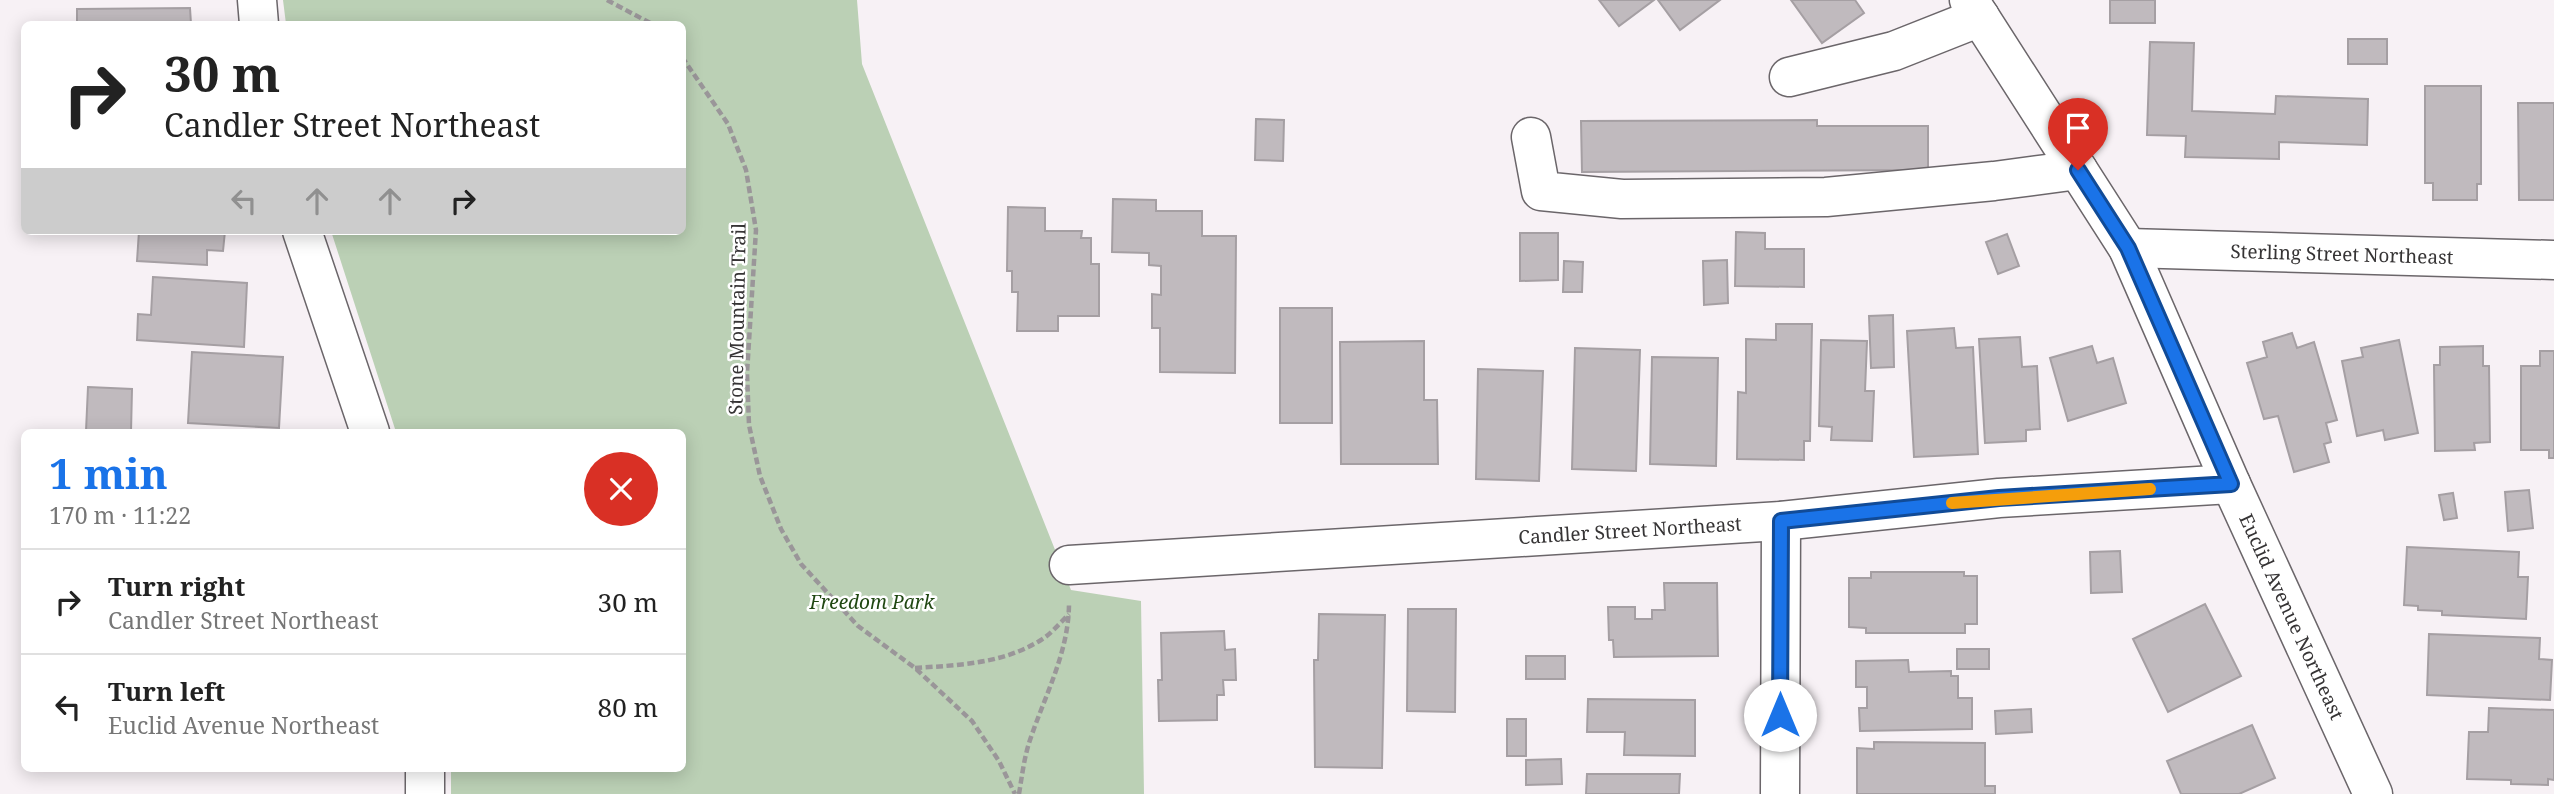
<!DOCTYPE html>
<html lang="en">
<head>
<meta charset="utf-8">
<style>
	body { margin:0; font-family:"Noto Serif",serif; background:#f6f6f6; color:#222; height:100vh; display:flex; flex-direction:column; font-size:26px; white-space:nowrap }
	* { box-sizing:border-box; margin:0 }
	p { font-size:23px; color:#767676 }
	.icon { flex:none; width:38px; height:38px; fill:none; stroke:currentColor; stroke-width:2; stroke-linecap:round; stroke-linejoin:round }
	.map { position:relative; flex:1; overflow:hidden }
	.details { position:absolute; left:21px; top:429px; width:665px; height:343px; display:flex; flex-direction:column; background:#fff; border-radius:10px; box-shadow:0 4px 18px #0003 }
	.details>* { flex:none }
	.top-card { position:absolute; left:21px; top:21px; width:665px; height:214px; border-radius:10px; box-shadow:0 4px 18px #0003; background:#fff; color:#222; overflow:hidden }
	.pin { position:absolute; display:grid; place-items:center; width:60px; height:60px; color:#fff; margin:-72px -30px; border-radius:50% 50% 50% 0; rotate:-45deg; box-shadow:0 0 7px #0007 }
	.pin .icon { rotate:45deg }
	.me { position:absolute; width:77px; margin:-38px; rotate:0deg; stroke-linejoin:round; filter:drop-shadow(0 0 5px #0008) }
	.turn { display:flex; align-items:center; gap:24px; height:147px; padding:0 28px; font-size:32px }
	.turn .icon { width:91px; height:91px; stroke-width:2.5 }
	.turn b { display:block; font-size:49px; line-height:60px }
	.lanes { display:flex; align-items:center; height:66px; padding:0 28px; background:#0003; justify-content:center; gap:35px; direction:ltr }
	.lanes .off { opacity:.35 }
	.round { display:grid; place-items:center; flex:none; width:74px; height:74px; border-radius:37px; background:#f6f6f6 }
	.summary { display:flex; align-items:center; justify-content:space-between; height:119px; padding:0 28px }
	h1 { font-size:42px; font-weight:700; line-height:52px; color:#1a73e8 }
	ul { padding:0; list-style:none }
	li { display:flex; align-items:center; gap:21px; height:105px; padding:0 28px; border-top:2px solid #e0e0e0 }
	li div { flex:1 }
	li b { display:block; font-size:26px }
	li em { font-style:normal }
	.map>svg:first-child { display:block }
	.green { fill:#bbd0b5 }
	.building { fill:#c0babe; stroke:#a59fa3; stroke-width:2 }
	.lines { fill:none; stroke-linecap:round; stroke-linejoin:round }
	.minor-casing { stroke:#6b666a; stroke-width:41 }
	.path { stroke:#9a9699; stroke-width:4.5; stroke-dasharray:7 3.5; stroke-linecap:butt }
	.minor { stroke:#fff; stroke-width:38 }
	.route-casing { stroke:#114b97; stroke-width:18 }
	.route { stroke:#1a73e8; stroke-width:12 }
	.slow { stroke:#f59e0b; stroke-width:12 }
	.labels { text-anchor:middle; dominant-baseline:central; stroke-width:5; stroke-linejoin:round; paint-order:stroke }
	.street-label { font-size:19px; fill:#363435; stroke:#fff }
	.park-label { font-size:19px; font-style:italic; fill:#204712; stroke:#fff }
</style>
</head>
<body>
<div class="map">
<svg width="2554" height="794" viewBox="0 0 2554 794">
	<rect width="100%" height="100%" fill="#f7f1f5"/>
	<path class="green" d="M283 0H857L862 64 1071 590 1141 601 1144 794H451V768H682V432H396L331 231H682V24H286Z"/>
	<path class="building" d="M1599 0H1654L1619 26Z
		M1658 0H1720L1680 30Z
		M1791 0H1855L1864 13 1822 43Z
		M2110 0H2155V23H2110Z
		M190 8 191 24H77V9Z
		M2348 39H2387V64H2348Z
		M2150 42 2194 43 2192 111 2275 114 2276 96 2368 99 2367 145 2279 142V159L2185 157 2186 136 2147 135Z
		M2425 86H2481V184H2477V200H2433V183H2425Z
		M2518 103H2554V200H2519Z
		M1256 119 1284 120 1283 161 1255 160Z
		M1817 120V126H1928V170L1582 172 1581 121Z
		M1113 199 1156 200V211H1202V236H1236L1235 373 1160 372V328H1152V294L1161 295V266L1149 265V253L1112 252Z
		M1008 207 1045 208V231H1082L1081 238H1091V264H1099V316H1058V331H1017L1018 292H1012V271H1007Z
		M139 231H225L223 251 207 250V265L137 261Z
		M1736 232 1765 233V249H1804V287L1735 286Z
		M1520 233H1558V280L1520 281Z
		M2007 234 2019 266 1998 274 1986 242Z
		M1727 260 1728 303 1704 305 1703 261Z
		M1564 261 1583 262 1582 292H1563Z
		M153 277 247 283 244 347 137 340 138 314 151 315Z
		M1280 308H1332V423H1280Z
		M1893 315 1894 367 1871 368 1869 316Z
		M1776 324H1812L1810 441H1804V460L1737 459 1738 392 1746 393V339L1776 340Z
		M1954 328 1956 348 1973 347 1978 454 1914 457 1907 331Z
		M2292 333 2297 348 2314 342 2337 420 2326 423 2331 442 2324 444 2329 462 2294 472 2278 416 2264 419 2247 363 2267 357 2263 342Z
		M2020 337 2022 367 2037 366 2040 429 2026 430V441L1985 443 1979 339Z
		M1821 340 1867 341 1865 391H1874L1872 441 1831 440 1832 427 1819 426Z
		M2399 340 2418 433 2385 440 2383 430 2357 436 2342 361 2363 357 2361 348Z
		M1424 341V400H1437L1438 464H1341L1340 342Z
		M2092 346 2097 363 2113 358 2126 403 2068 421 2050 358Z
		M2483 346V366H2489L2490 442 2474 443 2475 450 2435 451 2434 365H2440V347Z
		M1575 348 1640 350 1636 471 1572 469Z
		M2540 351H2554V458H2549V450H2521V366H2540Z
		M192 352 283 357 279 428 188 423Z
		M1652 357 1718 358 1716 466 1650 464Z
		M1478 369 1543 371 1539 481 1476 479Z
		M88 387 132 389 131 432 86 431Z
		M2529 490 2533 528 2508 531 2505 492Z
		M2453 493 2457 518 2444 520 2439 495Z
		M2407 547 2519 552 2518 577H2528L2526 619 2442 615V611L2418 610V606L2404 605Z
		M2120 551 2122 592 2091 593 2090 552Z
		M1871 572H1964V576H1977V624H1965V633H1866V628L1849 627V578H1871Z
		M1664 583H1717L1718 656 1614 657 1613 640H1609L1608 607H1635V619H1652V610H1665Z
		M2205 604 2241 676 2168 712 2133 639Z
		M1408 609H1456L1455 712 1407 711Z
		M1319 614 1385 615 1382 768 1315 767 1314 660H1318Z
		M1224 631 1225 650 1235 649 1236 680H1223L1224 695H1217V720L1159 721 1158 680H1162L1161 633Z
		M2429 634 2540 638 2539 659 2552 660 2550 700 2427 695Z
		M1957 649H1989V669H1957Z
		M1526 656H1565V679H1526Z
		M1908 660 1909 672 1951 671V676H1958V698H1972V729L1860 731 1859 708H1867V687H1856V661Z
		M1588 699 1695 700V756L1624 755 1625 732H1587Z
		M2489 708 2554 710V780L2548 779V785L2511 784V780L2467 779 2469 732H2488Z
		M2031 709 2032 732 1996 734 1995 711Z
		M1507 719H1526V756H1507Z
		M2252 725 2275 778 2239 794H2181L2167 761Z
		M1874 742 1985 743V786H1995V794H1857V748L1874 749Z
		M1561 759 1562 784 1526 785V760Z
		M1587 774H1680L1679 794H1586Z"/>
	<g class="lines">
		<g class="minor-casing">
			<g id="minor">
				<path d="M257 0 259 24"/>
				<path id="s1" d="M1969 0 2128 248 2231 484 2373 794"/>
				<path d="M1789 77 1894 51 1980 17"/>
				<path d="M1531 137 1541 191 1622 199 1826 197 1994 181 2078 170"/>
				<path d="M302 231 370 432"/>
				<path id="s2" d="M2128 248 2554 260"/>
				<path id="s3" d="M1069 565 1781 521 1999 498 2231 484"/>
				<path d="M425 768V794"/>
				<path d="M1780 794 1781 521"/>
			</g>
		</g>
		<path class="path" d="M607 0 652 24
			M682 57 728 124 746 170 756 230 747 373 749 425 760 476 781 529 801 564 858 626 915 668 972 721 999 761 1015 794
			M915 668C960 665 1002 664 1041 640 1051 634 1060 623 1069 614
			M1019 794C1022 776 1024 758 1030 740 1045 695 1069 652 1069 603"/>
		<use href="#minor" class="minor"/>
	</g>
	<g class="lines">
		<g class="route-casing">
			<path id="route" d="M1780 715 1781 521 1999 498 2231 484 2128 248 2078 170"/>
		</g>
		<use href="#route" class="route"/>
		<path class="slow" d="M1952 503 2150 489"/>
	</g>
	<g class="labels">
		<g class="street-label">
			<text stroke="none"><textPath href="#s2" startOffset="214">Sterling Street Northeast</textPath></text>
			<text transform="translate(737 319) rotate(-89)">Stone Mountain Trail</text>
			<text stroke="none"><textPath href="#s3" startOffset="562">Candler Street Northeast</textPath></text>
			<text stroke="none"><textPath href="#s1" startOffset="698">Euclid Avenue Northeast</textPath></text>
		</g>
		<g class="park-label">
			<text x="872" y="602">Freedom Park</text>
		</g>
	</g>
</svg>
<div class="pin" style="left:2078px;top:170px;background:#d93025"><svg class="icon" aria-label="arrive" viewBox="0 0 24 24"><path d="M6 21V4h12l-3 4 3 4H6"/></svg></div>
<svg class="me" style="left:1780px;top:715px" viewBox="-20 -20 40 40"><circle r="19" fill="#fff"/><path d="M0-13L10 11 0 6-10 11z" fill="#1a73e8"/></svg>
<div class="top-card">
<div class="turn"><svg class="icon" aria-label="right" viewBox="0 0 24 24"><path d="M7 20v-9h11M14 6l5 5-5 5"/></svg><div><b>30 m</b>Candler Street Northeast</div></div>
<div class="lanes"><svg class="icon off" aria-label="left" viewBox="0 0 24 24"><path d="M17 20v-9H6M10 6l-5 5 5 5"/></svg><svg class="icon off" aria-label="ahead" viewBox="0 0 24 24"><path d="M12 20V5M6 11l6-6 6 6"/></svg><svg class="icon off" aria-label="ahead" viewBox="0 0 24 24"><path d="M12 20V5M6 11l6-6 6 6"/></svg><svg class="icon" aria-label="right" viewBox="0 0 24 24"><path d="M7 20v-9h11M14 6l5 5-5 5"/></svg></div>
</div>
<section class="details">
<div class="summary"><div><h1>1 min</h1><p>170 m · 11:22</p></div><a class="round" style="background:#d93025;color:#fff"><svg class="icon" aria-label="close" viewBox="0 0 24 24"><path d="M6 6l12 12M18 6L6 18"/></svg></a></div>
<ul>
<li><svg class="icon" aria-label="right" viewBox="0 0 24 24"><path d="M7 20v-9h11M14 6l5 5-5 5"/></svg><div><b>Turn right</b><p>Candler Street Northeast</p></div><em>30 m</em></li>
<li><svg class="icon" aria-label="left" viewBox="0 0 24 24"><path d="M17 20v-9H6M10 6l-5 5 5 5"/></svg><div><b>Turn left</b><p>Euclid Avenue Northeast</p></div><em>80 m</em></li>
</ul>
</section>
</div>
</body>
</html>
